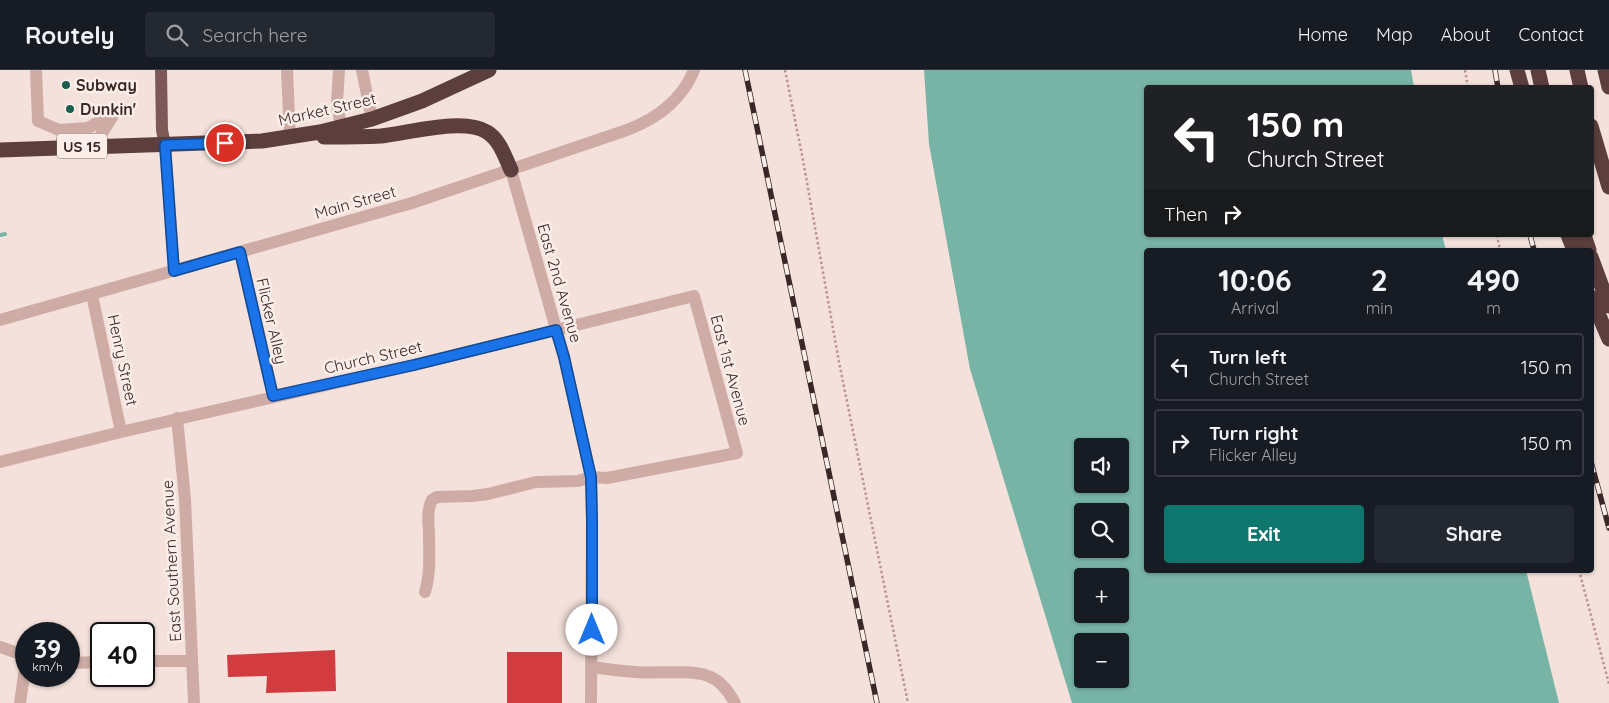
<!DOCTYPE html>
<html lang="en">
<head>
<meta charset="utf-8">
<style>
	body { margin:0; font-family:Quicksand,sans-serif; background:#242831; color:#f1f3f6; height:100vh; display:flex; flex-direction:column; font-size:19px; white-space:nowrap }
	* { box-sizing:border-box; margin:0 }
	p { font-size:16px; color:#9ea1a6 }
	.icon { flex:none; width:28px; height:28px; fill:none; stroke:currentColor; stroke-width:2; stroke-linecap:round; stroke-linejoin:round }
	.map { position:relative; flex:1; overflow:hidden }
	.side { position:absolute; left:1144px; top:178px; width:450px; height:325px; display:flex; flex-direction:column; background:#171b24; border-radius:5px; box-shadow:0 1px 4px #0004 }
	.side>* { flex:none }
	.top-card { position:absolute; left:1144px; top:15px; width:450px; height:152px; border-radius:5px; box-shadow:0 1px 4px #0004; background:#202124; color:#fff; overflow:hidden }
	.fabs { position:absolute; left:1074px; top:368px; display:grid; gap:10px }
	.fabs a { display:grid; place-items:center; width:55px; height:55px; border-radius:5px; background:#171b24; box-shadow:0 1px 4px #0004; font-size:25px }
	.speed { position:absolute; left:15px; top:552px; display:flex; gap:10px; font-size:25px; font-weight:700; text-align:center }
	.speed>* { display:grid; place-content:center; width:65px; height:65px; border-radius:50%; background:#171b24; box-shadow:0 1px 4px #0004; line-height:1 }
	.speed small { font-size:12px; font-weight:400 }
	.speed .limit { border:2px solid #111; border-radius:8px; background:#fff; color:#111 }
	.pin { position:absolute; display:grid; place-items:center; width:42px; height:42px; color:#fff; margin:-21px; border:2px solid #fff; border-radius:50%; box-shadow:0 1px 5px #0007 }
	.me { position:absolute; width:55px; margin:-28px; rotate:0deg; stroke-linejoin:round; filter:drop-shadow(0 0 4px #0008) }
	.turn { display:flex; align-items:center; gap:18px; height:105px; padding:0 20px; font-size:22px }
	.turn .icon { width:65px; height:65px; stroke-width:2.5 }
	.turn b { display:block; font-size:35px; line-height:42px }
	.then { display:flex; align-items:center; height:48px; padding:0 20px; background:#0003; gap:10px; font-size:19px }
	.eta { display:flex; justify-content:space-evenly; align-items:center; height:85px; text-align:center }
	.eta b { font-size:30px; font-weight:800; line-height:35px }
	.primary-button { display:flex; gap:10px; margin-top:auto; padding:10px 20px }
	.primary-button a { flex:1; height:58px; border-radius:5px; background:#0f766e; color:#fff; font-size:20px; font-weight:800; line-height:58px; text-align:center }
	.primary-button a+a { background:#242831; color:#f1f3f6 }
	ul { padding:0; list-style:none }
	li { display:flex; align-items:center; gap:15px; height:68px; margin:0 10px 8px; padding:0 10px; border:2px solid #363941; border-radius:5px }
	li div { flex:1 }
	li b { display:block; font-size:19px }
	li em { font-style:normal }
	header { display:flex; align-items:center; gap:30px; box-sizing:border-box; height:70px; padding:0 25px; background:#171b24; border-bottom:1px solid #363941 }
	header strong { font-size:24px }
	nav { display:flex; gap:28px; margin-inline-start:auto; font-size:18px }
	.search { width:350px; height:45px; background:#242831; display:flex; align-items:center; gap:12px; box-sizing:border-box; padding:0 18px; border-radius:5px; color:#9ea1a6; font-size:19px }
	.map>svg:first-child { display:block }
	.water { fill:#77b4a6; fill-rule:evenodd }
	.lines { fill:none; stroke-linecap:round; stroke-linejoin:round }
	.stream { stroke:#77b4a6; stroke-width:4 }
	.building { fill:#d23b40 }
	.path { stroke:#ba968f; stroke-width:2.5; stroke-dasharray:2.5 2.5; stroke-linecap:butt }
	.minor { stroke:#ceaca5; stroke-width:12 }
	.major { stroke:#7c5957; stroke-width:12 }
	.highway { stroke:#5b3e3d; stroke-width:15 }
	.rail-casing { stroke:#392827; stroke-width:5.5 }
	.rail { stroke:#fbede8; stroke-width:4; stroke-dasharray:11; stroke-linecap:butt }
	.route-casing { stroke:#114b97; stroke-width:12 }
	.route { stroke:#1a73e8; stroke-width:9 }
	.poi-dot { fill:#185f50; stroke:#fbede8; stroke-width:2 }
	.labels { text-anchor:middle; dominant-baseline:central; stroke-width:5; stroke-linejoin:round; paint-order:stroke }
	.shield { fill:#fbede8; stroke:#736361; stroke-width:1 }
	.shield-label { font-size:15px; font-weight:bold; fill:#392827 }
	.poi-label { font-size:16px; font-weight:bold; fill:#392827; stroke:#fbede8; text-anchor:start }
	.street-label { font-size:16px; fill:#392827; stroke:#fbede8 }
</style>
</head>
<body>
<header>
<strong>Routely</strong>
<div class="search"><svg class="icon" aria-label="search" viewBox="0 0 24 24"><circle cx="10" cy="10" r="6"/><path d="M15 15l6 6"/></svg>Search here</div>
<nav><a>Home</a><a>Map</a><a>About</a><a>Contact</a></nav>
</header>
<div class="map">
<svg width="1609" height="633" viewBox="0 0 1609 633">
	<rect width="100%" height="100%" fill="#f4e1db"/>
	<path class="water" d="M924 0H1411L1414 17 1146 18V165H1442L1446 180H1146V500H1526L1559 633H1072L970 299 929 74ZM1082 376H1120V414H1082ZM1082 441H1120V479H1082ZM1082 506H1120V544H1082ZM1082 571H1120V609H1082Z"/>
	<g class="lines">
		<path class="stream" d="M0 165 5 164"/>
	</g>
	<path class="building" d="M335 580 336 621 266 623 267 606 228 607 227 585Z
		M507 582H562V633H507Z"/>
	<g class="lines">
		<path class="path" d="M785 0 803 90 839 292 908 633
			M1465 0 1468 18
			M1497 165 1500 180
			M1579 500 1609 614"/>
		<path class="minor" d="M36 0 38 51 59 60 88 58 114 43
			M287 0 290 67
			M339 0 337 32 341 57
			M362 0 372 49
			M165 75 174 201
			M94 76 114 44
			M511 100 564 287 591 407 592 450 591 633
			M240 182 273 326
			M92 225 121 362
			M0 250 412 133 627 60C656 49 682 30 694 0
			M177 348 185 429 194 633
			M0 392 121 362 414 295 694 226 737 383 607 408 591 407 578 411 536 412 488 424 472 426 437 427 432 430C427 439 428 451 429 461 429 482 431 502 425 522
			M0 577 26 586
			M144 591H192
			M69 593 101 592
			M592 597C606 599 621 601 635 602 656 604 690 599 708 606 720 610 729 622 735 633
			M20 633 26 591"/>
		<path class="major" d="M161 0 162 60 165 75"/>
		<path class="highway" d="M1517 0 1522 18
			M1538 0 1542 18
			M1577 0 1581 18
			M1605 0 1609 17
			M1591 56 1609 117
			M324 67C343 67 362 67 381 66 409 63 464 47 487 62 500 70 505 87 511 100
			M0 80 262 71 320 62 372 49 422 31 489 0
			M1568 165 1574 180
			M1584 165 1589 180
			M1591 187 1609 236
			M1591 227 1609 269"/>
		<g class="rail-casing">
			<path id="rail" d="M745 0 877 633
				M1495 0 1498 18
				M1530 165 1534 180
				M1591 392 1609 458"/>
		</g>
		<use href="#rail" class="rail"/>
	</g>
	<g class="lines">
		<g class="route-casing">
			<path id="route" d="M225 73 165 75 174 201 240 182 273 326 414 295 556 260 564 287 591 407 592 450V560"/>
		</g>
		<use href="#route" class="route"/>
	</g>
	<g class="poi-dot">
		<circle cx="66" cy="15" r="5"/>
		<circle cx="70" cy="39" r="5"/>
	</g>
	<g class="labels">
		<rect class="shield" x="57" y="63.5" width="50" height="25" rx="4"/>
		<g class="shield-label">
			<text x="82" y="76">US 15</text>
		</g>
		<g class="poi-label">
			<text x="76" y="15">Subway</text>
			<text x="80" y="39">Dunkin'</text>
		</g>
		<g class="street-label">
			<text transform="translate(327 39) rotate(-13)">Market Street</text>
			<text transform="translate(355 132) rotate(-16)">Main Street</text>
			<text transform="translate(560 213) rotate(74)">East 2nd Avenue</text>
			<text transform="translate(272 251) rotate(77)">Flicker Alley</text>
			<text transform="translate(373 287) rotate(-13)">Church Street</text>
			<text transform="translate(123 290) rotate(78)">Henry Street</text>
			<text transform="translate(731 300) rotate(75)">East 1st Avenue</text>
			<text transform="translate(171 491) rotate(-93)">East Southern Avenue</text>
		</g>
	</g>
</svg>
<div class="fabs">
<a><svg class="icon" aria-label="sound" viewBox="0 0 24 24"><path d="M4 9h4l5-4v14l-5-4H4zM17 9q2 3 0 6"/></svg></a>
<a><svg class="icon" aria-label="search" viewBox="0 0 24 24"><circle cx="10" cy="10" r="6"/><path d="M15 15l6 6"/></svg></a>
<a>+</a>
<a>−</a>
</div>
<div class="speed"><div>39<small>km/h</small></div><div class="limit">40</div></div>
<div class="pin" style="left:225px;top:73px;background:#d93025"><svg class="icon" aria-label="arrive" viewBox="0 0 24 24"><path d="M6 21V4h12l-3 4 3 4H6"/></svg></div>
<svg class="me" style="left:592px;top:560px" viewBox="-20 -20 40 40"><circle r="19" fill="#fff"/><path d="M0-13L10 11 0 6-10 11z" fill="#1a73e8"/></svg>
<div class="top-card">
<div class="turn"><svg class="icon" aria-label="left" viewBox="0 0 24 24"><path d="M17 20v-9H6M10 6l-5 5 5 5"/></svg><div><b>150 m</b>Church Street</div></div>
<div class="then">Then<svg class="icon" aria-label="right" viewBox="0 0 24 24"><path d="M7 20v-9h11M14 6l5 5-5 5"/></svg></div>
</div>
<section class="side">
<div class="eta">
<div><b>10:06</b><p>Arrival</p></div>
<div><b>2</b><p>min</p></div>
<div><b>490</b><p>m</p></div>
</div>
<ul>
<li><svg class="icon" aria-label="left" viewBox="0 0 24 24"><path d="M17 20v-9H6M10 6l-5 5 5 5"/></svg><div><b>Turn left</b><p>Church Street</p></div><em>150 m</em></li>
<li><svg class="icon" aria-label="right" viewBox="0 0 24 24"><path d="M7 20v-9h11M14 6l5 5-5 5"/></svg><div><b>Turn right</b><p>Flicker Alley</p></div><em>150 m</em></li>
</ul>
<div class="primary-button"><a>Exit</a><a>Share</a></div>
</section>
</div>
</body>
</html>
